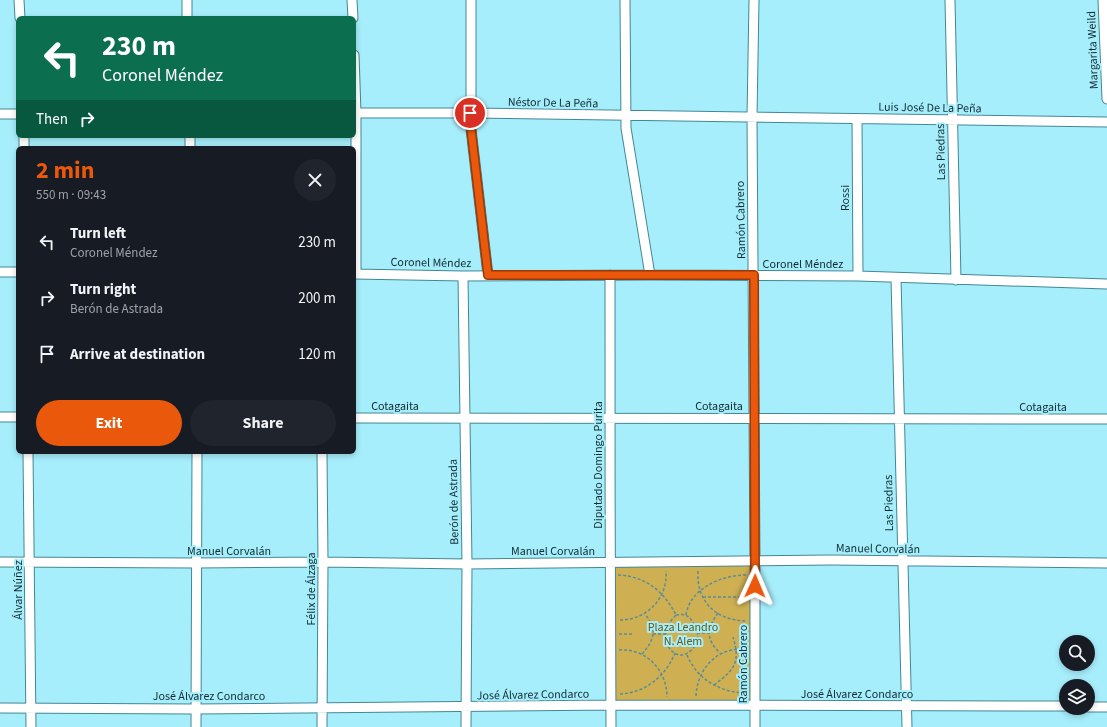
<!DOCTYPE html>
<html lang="en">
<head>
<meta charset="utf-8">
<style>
	body { margin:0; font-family:"Source Sans 3",sans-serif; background:#20242c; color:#f1f3f6; height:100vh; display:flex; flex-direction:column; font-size:15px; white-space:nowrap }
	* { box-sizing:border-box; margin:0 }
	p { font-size:13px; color:#9ea1a6 }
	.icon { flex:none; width:22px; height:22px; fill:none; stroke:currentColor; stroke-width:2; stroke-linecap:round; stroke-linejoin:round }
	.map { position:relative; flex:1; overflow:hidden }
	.side { position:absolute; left:16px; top:146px; width:340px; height:308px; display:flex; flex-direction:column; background:#171b24; border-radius:6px; box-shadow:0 2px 6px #0003 }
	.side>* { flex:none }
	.banner { position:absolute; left:16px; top:16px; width:340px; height:122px; border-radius:6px; box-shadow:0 2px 6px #0003; background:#0b6e4f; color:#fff; overflow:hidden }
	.controls { position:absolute; left:1059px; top:635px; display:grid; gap:8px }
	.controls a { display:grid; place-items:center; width:36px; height:36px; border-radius:50%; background:#171b24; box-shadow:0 2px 6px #0003; font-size:20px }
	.pin { position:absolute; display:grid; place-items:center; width:34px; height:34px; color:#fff; margin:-17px; border:2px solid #fff; border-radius:50%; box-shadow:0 1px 4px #0007 }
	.me { position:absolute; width:44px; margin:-22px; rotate:1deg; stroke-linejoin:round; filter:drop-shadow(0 0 3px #0008) }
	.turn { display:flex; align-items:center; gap:14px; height:84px; padding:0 20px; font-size:18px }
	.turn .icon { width:52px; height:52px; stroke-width:2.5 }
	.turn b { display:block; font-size:28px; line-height:34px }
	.then { display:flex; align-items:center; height:38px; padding:0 20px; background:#0003; gap:8px; font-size:15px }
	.round { display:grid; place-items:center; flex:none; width:42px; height:42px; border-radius:21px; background:#20242c }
	.head { display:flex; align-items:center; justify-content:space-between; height:68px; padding:0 20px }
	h1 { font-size:24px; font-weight:700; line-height:30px; color:#ea580c }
	.button { display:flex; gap:8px; margin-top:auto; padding:8px 20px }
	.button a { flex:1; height:46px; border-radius:24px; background:#ea580c; color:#fff; font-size:16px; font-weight:700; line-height:46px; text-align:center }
	.button a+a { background:#20242c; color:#f1f3f6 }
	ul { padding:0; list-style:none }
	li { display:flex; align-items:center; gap:12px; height:56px; padding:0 20px }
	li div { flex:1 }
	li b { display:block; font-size:15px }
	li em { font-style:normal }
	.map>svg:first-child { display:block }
	.green { fill:#ceb053 }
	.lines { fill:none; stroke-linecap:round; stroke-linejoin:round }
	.minor-casing { stroke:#428794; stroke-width:11 }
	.path { stroke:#5b8d97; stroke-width:1.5; stroke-dasharray:3 2; stroke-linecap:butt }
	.minor { stroke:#fff; stroke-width:9 }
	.route-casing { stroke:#983908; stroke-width:10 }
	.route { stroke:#ea580c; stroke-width:7 }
	.labels { text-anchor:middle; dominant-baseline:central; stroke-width:4; stroke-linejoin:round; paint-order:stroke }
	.street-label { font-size:12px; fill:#0f2c32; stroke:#a7eefc }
	.park-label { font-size:12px; fill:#6a560c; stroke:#a7eefc }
</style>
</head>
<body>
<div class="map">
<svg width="1107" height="727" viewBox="0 0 1107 727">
	<rect width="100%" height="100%" fill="#a7eefc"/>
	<path class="green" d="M755 562V707L611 705V563Z"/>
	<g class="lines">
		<g class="minor-casing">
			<path id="minor" d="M19 0 20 18
				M187 0V18
				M352 0 353 18
				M471 0V129L488 275
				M625 0 626 128 650 275
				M754 0 752 117 755 562V727
				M950 0 956 280
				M1103 0 1107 99
				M354 55 356 113V274
				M354 113H470L1107 122
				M0 114H18
				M857 119 858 276
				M24 136V148
				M190 136V148
				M0 272H18
				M354 274 463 276 650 275 858 276 1107 284
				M610 275C609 426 611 576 611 727
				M463 276 467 564 466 727
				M896 278 907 727
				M0 417H18
				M354 418 1107 419
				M28 452 31 727
				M0 562 196 563 323 562 467 564 831 560 1107 563
				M1088 707H1107
				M0 708 196 709 611 705 1066 706
				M196 727 197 452
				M322 727 323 562 322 452"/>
		</g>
		<path class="path" d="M698 571C696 602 717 621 747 621
			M618 575C645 576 664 591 676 615
			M703 597H747
			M718 613C706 630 706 639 720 653
			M676 615C679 615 683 614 685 615 688 616 690 618 692 621 696 627 699 634 697 641 694 651 682 660 673 652 660 640 665 626 676 615Z
			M686 615C690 588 722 575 746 575
			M620 620C646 620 668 599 666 571
			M697 633H709
			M619 634H632
			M653 634H665
			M619 650C646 648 667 670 667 697
			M642 654C654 640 658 630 645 614
			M687 655C697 679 719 692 745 693
			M714 685C734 670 741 663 733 637
			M620 694C645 693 666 676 675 653
			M696 696C697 669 718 645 747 650"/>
		<use href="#minor" class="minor"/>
	</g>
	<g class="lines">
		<g class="route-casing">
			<path id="route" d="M470 113 471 129 488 275H754L755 586"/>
		</g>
		<use href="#route" class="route"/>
	</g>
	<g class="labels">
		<g class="street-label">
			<text transform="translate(1093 50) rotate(-92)">Margarita Weild</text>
			<text transform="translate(553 103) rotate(1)">Néstor De La Peña</text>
			<text transform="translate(930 108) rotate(1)">Luis José De La Peña</text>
			<text transform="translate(941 152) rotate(-91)">Las Piedras</text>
			<text transform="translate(845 198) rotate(-90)">Rossi</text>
			<text transform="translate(741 220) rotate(-91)">Ramón Cabrero</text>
			<text transform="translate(431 263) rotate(1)">Coronel Méndez</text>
			<text x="803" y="264">Coronel Méndez</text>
			<text x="395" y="406">Cotagaita</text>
			<text x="719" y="406">Cotagaita</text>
			<text x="1043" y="407">Cotagaita</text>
			<text transform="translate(598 465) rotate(-90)">Diputado Domingo Purita</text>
			<text transform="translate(454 502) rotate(-91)">Berón de Astrada</text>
			<text transform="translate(889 503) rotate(-91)">Las Piedras</text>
			<text transform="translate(878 549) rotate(1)">Manuel Corvalán</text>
			<text x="229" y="551">Manuel Corvalán</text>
			<text x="553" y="551">Manuel Corvalán</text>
			<text transform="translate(311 589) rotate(-90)">Félix de Álzaga</text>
			<text transform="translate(18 590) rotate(-90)">Álvar Núñez</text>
			<text transform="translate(743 664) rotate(-90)">Ramón Cabrero</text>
			<text x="857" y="694">José Álvarez Condarco</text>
			<text transform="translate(533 695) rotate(-1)">José Álvarez Condarco</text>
			<text x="209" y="696">José Álvarez Condarco</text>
		</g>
		<g class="park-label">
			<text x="683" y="627">Plaza Leandro<tspan x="683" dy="14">N. Alem</tspan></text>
		</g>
	</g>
</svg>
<div class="controls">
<a><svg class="icon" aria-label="search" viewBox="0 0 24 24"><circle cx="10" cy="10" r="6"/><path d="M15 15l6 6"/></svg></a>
<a><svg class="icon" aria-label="layers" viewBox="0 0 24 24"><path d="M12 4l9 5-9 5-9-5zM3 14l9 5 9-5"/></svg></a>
</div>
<div class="pin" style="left:470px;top:113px;background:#d93025"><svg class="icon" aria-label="arrive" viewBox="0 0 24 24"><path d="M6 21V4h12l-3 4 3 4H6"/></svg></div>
<svg class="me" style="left:755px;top:586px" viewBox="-20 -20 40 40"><path d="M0-17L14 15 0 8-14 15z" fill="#ea580c" stroke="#fff" stroke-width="4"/></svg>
<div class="banner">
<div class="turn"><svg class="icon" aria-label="left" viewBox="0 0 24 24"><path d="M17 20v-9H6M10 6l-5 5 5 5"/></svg><div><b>230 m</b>Coronel Méndez</div></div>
<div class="then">Then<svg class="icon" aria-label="right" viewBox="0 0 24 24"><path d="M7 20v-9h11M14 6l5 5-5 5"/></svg></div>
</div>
<section class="side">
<div class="head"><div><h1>2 min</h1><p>550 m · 09:43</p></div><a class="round"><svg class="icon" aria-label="close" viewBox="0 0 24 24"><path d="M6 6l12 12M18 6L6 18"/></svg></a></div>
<ul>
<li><svg class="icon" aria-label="left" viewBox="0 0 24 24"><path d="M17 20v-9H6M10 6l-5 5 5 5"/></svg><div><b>Turn left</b><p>Coronel Méndez</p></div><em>230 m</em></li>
<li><svg class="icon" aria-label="right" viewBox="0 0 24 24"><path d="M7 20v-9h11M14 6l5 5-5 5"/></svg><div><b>Turn right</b><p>Berón de Astrada</p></div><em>200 m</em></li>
<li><svg class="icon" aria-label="arrive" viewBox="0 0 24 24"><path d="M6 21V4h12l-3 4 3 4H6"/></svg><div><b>Arrive at destination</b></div><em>120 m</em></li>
</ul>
<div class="button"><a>Exit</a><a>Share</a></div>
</section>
</div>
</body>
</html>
